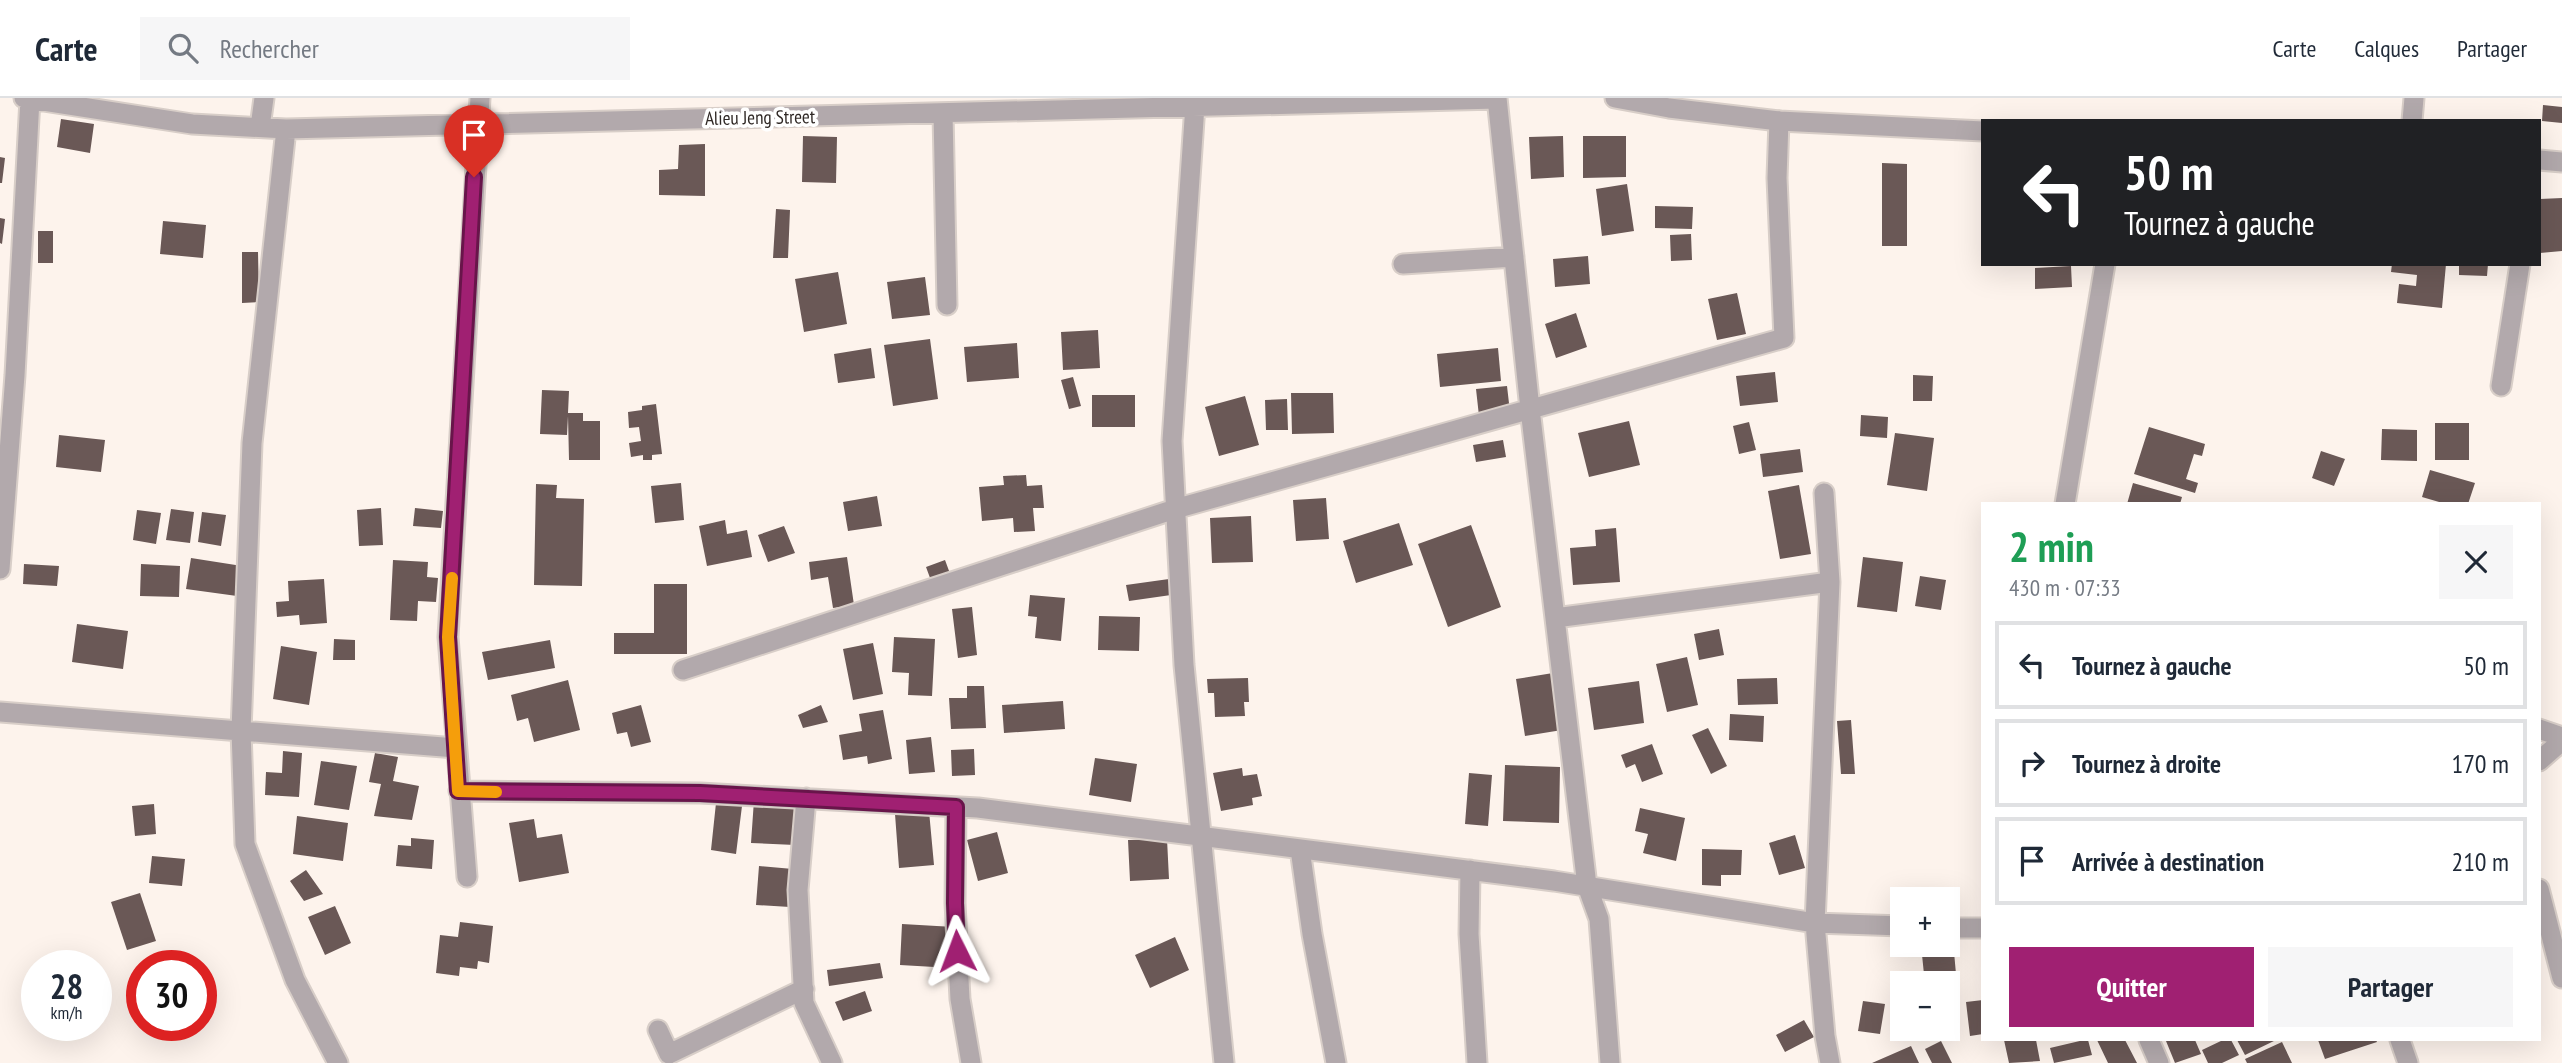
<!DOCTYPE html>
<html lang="fr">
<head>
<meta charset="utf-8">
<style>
	body { margin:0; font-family:"PT Sans Narrow",sans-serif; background:#f6f6f7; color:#1f2937; height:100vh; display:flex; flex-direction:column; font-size:26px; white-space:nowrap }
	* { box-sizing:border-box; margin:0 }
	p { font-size:23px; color:#747a83 }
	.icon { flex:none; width:38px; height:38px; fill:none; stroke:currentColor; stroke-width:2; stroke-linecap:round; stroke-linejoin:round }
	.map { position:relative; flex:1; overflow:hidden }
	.sheet { position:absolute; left:1981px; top:404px; width:560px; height:539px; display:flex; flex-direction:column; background:#fff; border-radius:0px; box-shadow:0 7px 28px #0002 }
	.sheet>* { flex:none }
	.top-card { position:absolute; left:1981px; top:21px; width:560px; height:147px; border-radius:0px; box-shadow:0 7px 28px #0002; background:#202124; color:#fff; overflow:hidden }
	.buttons { position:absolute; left:1890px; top:789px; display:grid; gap:14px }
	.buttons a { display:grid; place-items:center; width:70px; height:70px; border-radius:0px; background:#fff; box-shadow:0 7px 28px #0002; font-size:35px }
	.speed { position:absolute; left:21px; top:852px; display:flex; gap:14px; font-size:35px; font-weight:700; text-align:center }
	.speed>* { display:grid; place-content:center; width:91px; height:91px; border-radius:50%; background:#fff; box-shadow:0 7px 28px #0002; line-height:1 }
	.speed small { font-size:18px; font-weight:400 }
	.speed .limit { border:10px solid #d22; background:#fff; color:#111 }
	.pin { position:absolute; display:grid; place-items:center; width:60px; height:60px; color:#fff; margin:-72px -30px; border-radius:50% 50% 50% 0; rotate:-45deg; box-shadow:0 0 7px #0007 }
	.pin .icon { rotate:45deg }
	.me { position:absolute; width:77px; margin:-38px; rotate:357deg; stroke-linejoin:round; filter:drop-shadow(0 0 5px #0008) }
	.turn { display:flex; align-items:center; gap:24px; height:147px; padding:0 28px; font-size:32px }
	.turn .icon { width:91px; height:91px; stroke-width:2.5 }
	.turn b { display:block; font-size:49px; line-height:60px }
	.round { display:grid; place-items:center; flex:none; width:74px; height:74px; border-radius:0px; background:#f6f6f7 }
	.overview { display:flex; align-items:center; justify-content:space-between; height:119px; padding:0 28px }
	h1 { font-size:42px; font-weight:600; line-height:52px; color:#1e9e55 }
	.action { display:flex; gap:14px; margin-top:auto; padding:14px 28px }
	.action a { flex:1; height:80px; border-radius:0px; background:#a02072; color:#fff; font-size:28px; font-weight:600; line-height:80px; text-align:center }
	.action a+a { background:#f6f6f7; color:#1f2937 }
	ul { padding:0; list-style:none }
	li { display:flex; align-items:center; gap:21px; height:88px; margin:0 14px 10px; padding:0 14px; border:4px solid #e0e1e3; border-radius:0px }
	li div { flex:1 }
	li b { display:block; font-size:26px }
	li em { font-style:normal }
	header { display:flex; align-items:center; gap:42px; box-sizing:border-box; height:98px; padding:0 35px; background:#fff; border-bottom:2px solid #e0e1e3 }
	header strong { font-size:33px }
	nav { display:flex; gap:38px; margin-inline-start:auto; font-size:24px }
	.search { width:490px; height:63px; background:#f6f6f7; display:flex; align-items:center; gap:18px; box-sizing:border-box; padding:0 24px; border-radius:0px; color:#747a83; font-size:26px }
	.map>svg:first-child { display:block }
	.building { fill:#6a5856 }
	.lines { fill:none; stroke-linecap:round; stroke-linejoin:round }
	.minor-casing { stroke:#d8cec8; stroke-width:23 }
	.tertiary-casing { stroke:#d8cec8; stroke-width:23 }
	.minor { stroke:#b2a9ac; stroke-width:19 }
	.tertiary { stroke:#b2a9ac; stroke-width:19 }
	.route-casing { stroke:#68154a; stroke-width:18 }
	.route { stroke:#a02072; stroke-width:12 }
	.slow { stroke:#f59e0b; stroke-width:12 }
	.labels { text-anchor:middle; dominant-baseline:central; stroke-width:7; stroke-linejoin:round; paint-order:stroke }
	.street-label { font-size:19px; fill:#2f2825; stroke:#fff }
</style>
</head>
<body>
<header>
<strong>Carte</strong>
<div class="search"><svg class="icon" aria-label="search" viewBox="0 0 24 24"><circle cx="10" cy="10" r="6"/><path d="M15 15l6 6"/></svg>Rechercher</div>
<nav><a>Carte</a><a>Calques</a><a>Partager</a></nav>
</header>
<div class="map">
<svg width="2562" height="965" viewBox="0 0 2562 965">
	<rect width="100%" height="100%" fill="#fdf3ec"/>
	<path class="building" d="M2543 7 2562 9V25L2542 23Z
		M61 21 94 26 90 55 57 49Z
		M803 38 837 39 836 85 802 84Z
		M1563 38 1564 79 1531 81 1529 39Z
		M1583 38H1626V79L1583 80Z
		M705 46V98L659 97V72L678 71 679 47Z
		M0 59 5 60 2 85H0Z
		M1882 65 1907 66V148H1882Z
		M1627 86 1634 133 1602 138 1596 91Z
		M2562 100V153L2539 155V101Z
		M1655 108 1693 109 1692 131 1655 130Z
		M776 111 790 112 788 160H773Z
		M0 120 5 121 2 146 0 145Z
		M163 123 206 127 203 160 160 156Z
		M38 133H53V165H38Z
		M1691 136 1692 162 1671 163 1670 137Z
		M242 154H258L259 204 242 205Z
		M1588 158 1590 186 1555 189 1553 161Z
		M2392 166H2446L2442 210 2397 205 2399 186 2416 188 2417 177 2391 174Z
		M2459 166H2488L2487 178 2459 177Z
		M2071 168 2072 189 2035 191V170Z
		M838 174 847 226 804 234 795 181Z
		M925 179 930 217 892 221 887 184Z
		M1737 195 1746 236 1717 242 1708 201Z
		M1576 215 1587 249 1556 260 1545 226Z
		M1098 232 1100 270 1063 272 1061 234Z
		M930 241 938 301 893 308 884 247Z
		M1017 245 1019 280 967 284 964 249Z
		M871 250 875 280 838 285 834 256Z
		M1498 250 1501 283 1440 289 1437 256Z
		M1775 274 1778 304 1740 308 1736 278Z
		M1913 277 1933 278 1932 303H1913Z
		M1073 279 1081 308 1069 311 1061 282Z
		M1507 288 1510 314 1479 318 1476 291Z
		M542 292 569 293 568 315H583V323H600V362H569L568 318 567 337 540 336Z
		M1291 295H1333L1334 335 1292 336Z
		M1092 297H1135V329H1092Z
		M1245 298 1259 347 1219 358 1205 309Z
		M1287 301 1288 332H1266L1265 302Z
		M656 306 662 356 652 357V362H643V357L631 359 629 345 641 343 639 329 629 330 628 314 642 312V308Z
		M1861 317 1888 319 1887 340 1860 338Z
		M1629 323 1640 367 1589 379 1578 335Z
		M1749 324 1756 352 1739 356 1733 328Z
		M2435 325H2469V362H2435Z
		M2149 329 2205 346 2202 358 2194 356 2186 381 2198 385 2195 395 2134 376Z
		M2382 331 2417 332V363L2381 362Z
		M1895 335 1934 340 1927 393 1887 387Z
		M59 337 105 342 101 374 56 369Z
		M1503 342 1506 359 1476 364 1473 347Z
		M1800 351 1803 374 1763 379 1760 356Z
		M2321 353 2345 361 2334 388 2312 380Z
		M2430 372 2475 385 2468 406H2446L2422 399Z
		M1026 377 1027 388 1042 387 1044 410H1033L1035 433 1014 434 1013 420 982 423 979 389 1004 387 1003 378Z
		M681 385 684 422 655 425 651 388Z
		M2133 385 2182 399 2180 406H2127Z
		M536 386 557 387 556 400 584 401 582 488 534 487Z
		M1799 387 1811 456 1780 461 1768 393Z
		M877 398 882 428 848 433 843 404Z
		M1326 400 1329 441 1296 443 1293 402Z
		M381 410 383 447 359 448 357 412Z
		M415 410 443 413 441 430 413 428Z
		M171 411 194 414 190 445 166 442Z
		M137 412 161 415 156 446 133 442Z
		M202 414 226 417 221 448 198 444Z
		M1251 418 1253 464 1212 465 1210 420Z
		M725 422 727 436 747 432 752 459 707 468 699 428Z
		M1399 425 1413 467 1356 485 1343 443Z
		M1471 427 1501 509 1448 529 1418 446Z
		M784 428 795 455 768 464 758 437Z
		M1616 430 1620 484 1573 487 1570 450 1596 448 1595 432Z
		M847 459 854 507 833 510 828 479 811 482 809 464Z
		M1863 459 1903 464 1897 514 1857 509Z
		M191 460 242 468 237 498 186 491Z
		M393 462 428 464 427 479 438 480 436 504 418 503 417 523 390 522Z
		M945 462 952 481 933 488 926 469Z
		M24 466 59 468 57 488 23 486Z
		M141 466 180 468 179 499 140 498Z
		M1920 478 1946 482 1941 512 1915 508Z
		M324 481 327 525 300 527 299 517 277 519 276 504 289 503 288 483Z
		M1169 481 1171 497 1129 503 1126 487Z
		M654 486H687V556H614V535H654Z
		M1030 497 1065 500 1061 543 1035 540 1037 519 1028 518Z
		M972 509 977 557 958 560 952 511Z
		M1099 518 1140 519 1139 553 1098 552Z
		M77 526 128 533 123 571 72 564Z
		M1719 531 1724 557 1699 562 1694 536Z
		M894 539 935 541 932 598 908 597 909 575 892 574Z
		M334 541 355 542V562H333Z
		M550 542 555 570 488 582 482 554Z
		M873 545 883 596 853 602 843 551Z
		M281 548 317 554 309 607 273 601Z
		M1687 559 1698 607 1667 614 1656 566Z
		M1553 575 1562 632 1525 638 1516 581Z
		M1248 580 1249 604H1244L1245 618 1215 619 1214 595H1208L1207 581Z
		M1777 580 1778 606 1738 607 1737 581Z
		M568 582 580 632 534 644 528 620 517 623 511 597Z
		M1639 583 1644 625 1594 632 1588 590Z
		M967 588H984L986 630 951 631 949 600H967Z
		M1063 603 1065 631 1004 635 1002 607Z
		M641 607 651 644 631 649 627 634 617 636 612 615Z
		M821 607 828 624 803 630 798 617Z
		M883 612 892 661 868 666 867 658 843 662 839 637 862 633 859 616Z
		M1730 616 1764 618 1763 644 1729 642Z
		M1851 622 1855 676H1841L1837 623Z
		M1708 630 1727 668 1711 676 1692 637Z
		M931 639 935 674 909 676 906 642Z
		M1652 646 1663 676 1642 684 1635 666 1626 670 1621 657Z
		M974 651 975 677 952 678 951 652Z
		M283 653 302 655 299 699 265 697 266 674 282 675Z
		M375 655 398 659 393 683 419 688 412 722 374 718 381 686 369 684Z
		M1095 660 1137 666 1131 704 1089 697Z
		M321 663 357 668 349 712 314 707Z
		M1505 667 1560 669 1559 725 1503 723Z
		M1242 670 1243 678 1257 676 1262 698 1252 700 1253 707 1221 713 1213 675Z
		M1469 675 1492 677 1488 728 1465 726Z
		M754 702 797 705 795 747 751 745Z
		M716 705 742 708 736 756 711 752Z
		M154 706 156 736 135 738 132 708Z
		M1640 710 1685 720 1676 763 1643 755 1648 736 1635 733Z
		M929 713 934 767 899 770 895 716Z
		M297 718 348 725 343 763 293 756Z
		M534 721 537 740 562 736 569 775 519 784 509 725Z
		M997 734 1008 775 978 783 967 742Z
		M1795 737 1805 770 1779 777 1769 745Z
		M411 740 434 742 432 771 396 768 398 747 411 748Z
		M1167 741 1169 781 1130 783 1128 742Z
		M1702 751 1742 752 1741 777H1721V788L1702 787Z
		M152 758 185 761 182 788 149 785Z
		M759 768 793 771 790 809 756 807Z
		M306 772 323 796 304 803 290 783Z
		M140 795 156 843 127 852 111 804Z
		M335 808 351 845 325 857 308 819Z
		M460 824 493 828 489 865 478 863 477 871 460 869 459 878 436 875 440 837 458 839Z
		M902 826 954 829 952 870 900 867Z
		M1175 839 1189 872 1150 890 1135 857Z
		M1948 843H1953L1958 898 1948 899V886H1925L1921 847H1948Z
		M880 865 883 880 829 888 827 872Z
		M865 893 872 913 843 923 835 904Z
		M1902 899V931H1896L1895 900Z
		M1983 902V936L1970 938 1966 904Z
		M1863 903 1885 906 1880 936 1858 933Z
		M1804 922 1814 939 1785 954 1776 937Z
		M2004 942H2036L2040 963 2009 965Z
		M2084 942H2088L2092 957 2054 965 2050 950Z
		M2097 942H2125L2137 965H2108Z
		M2168 942H2195L2201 956 2175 965 2166 943Z
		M2223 942H2231L2239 957 2222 965H2208L2202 952Z
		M2237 942H2276L2245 957Z
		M2318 942H2376L2377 944 2325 961Z
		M1941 943 1952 965H1932L1925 951Z
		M2282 944 2292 965H2247L2245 961Z
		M1911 948 1919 965H1872Z"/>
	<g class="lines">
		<g class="minor-casing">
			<path id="minor" d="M24 0 192 26 286 31 1497 1
				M1497 0 1530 311 1587 788 1599 821 1610 965
				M1195 7 1172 343 1184 567 1224 965
				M943 15 947 207
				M2412 23 2414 0
				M260 29 264 0
				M286 31 252 345 241 633 245 746 295 882 338 965
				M1403 166 1514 159
				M2501 288 2520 166
				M1824 395 1830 484 1815 825 1825 938 1830 965
				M2065 406 2105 166
				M0 471 15 277 30 1
				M1555 520 1830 484
				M683 572 1175 411 1784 240 1777 80 1779 23
				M0 614 456 650
				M2539 631 2562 639
				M2539 663 2562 643
				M459 693 700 695 978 710 1554 783 1815 825 1902 828
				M806 700 798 792 804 905 832 965
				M956 709 955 805 960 901 971 965
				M1300 751 1312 836 1336 965
				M1470 772 1469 836 1477 965
				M467 779 448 539 480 0
				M2539 791 2562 880
				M1948 830H1983
				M658 932 669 956 804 891
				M2149 942 2159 965
				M2400 942 2408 965"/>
		</g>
		<g class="tertiary-casing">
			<path id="tertiary" d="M1615 0 1669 10 1779 23 1983 33
				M2539 62 2562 64"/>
		</g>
		<use href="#minor" class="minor"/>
		<use href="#tertiary" class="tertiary"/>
	</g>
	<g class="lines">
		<g class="route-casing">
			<path id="route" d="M474 79 448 539 458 693 700 695 956 709 955 805 957 853"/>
		</g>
		<use href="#route" class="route"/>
		<path class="slow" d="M452 480 448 539 458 693 496 694"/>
	</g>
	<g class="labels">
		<g class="street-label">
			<text transform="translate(760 19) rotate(-1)">Alieu Jeng Street</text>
		</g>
	</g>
</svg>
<div class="buttons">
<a>+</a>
<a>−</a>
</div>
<div class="speed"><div>28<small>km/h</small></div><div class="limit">30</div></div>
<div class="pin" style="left:474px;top:79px;background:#d93025"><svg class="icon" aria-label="arrive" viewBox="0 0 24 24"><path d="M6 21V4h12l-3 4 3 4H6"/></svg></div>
<svg class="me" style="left:957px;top:853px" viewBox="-20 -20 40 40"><path d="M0-17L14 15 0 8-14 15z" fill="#a02072" stroke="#fff" stroke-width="4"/></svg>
<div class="top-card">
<div class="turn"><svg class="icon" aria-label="left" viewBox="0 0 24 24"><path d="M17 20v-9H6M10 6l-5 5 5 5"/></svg><div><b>50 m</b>Tournez à gauche</div></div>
</div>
<section class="sheet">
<div class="overview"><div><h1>2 min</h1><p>430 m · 07:33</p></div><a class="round"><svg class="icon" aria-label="close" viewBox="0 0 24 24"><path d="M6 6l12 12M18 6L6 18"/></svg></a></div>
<ul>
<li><svg class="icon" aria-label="left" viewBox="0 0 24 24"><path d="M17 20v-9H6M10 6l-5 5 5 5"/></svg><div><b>Tournez à gauche</b></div><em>50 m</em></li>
<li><svg class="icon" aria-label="right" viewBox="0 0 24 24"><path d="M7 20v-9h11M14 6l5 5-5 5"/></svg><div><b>Tournez à droite</b></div><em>170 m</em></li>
<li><svg class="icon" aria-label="arrive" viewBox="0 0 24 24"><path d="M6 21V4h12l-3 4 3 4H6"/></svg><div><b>Arrivée à destination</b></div><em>210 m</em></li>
</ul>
<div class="action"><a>Quitter</a><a>Partager</a></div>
</section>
</div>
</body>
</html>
